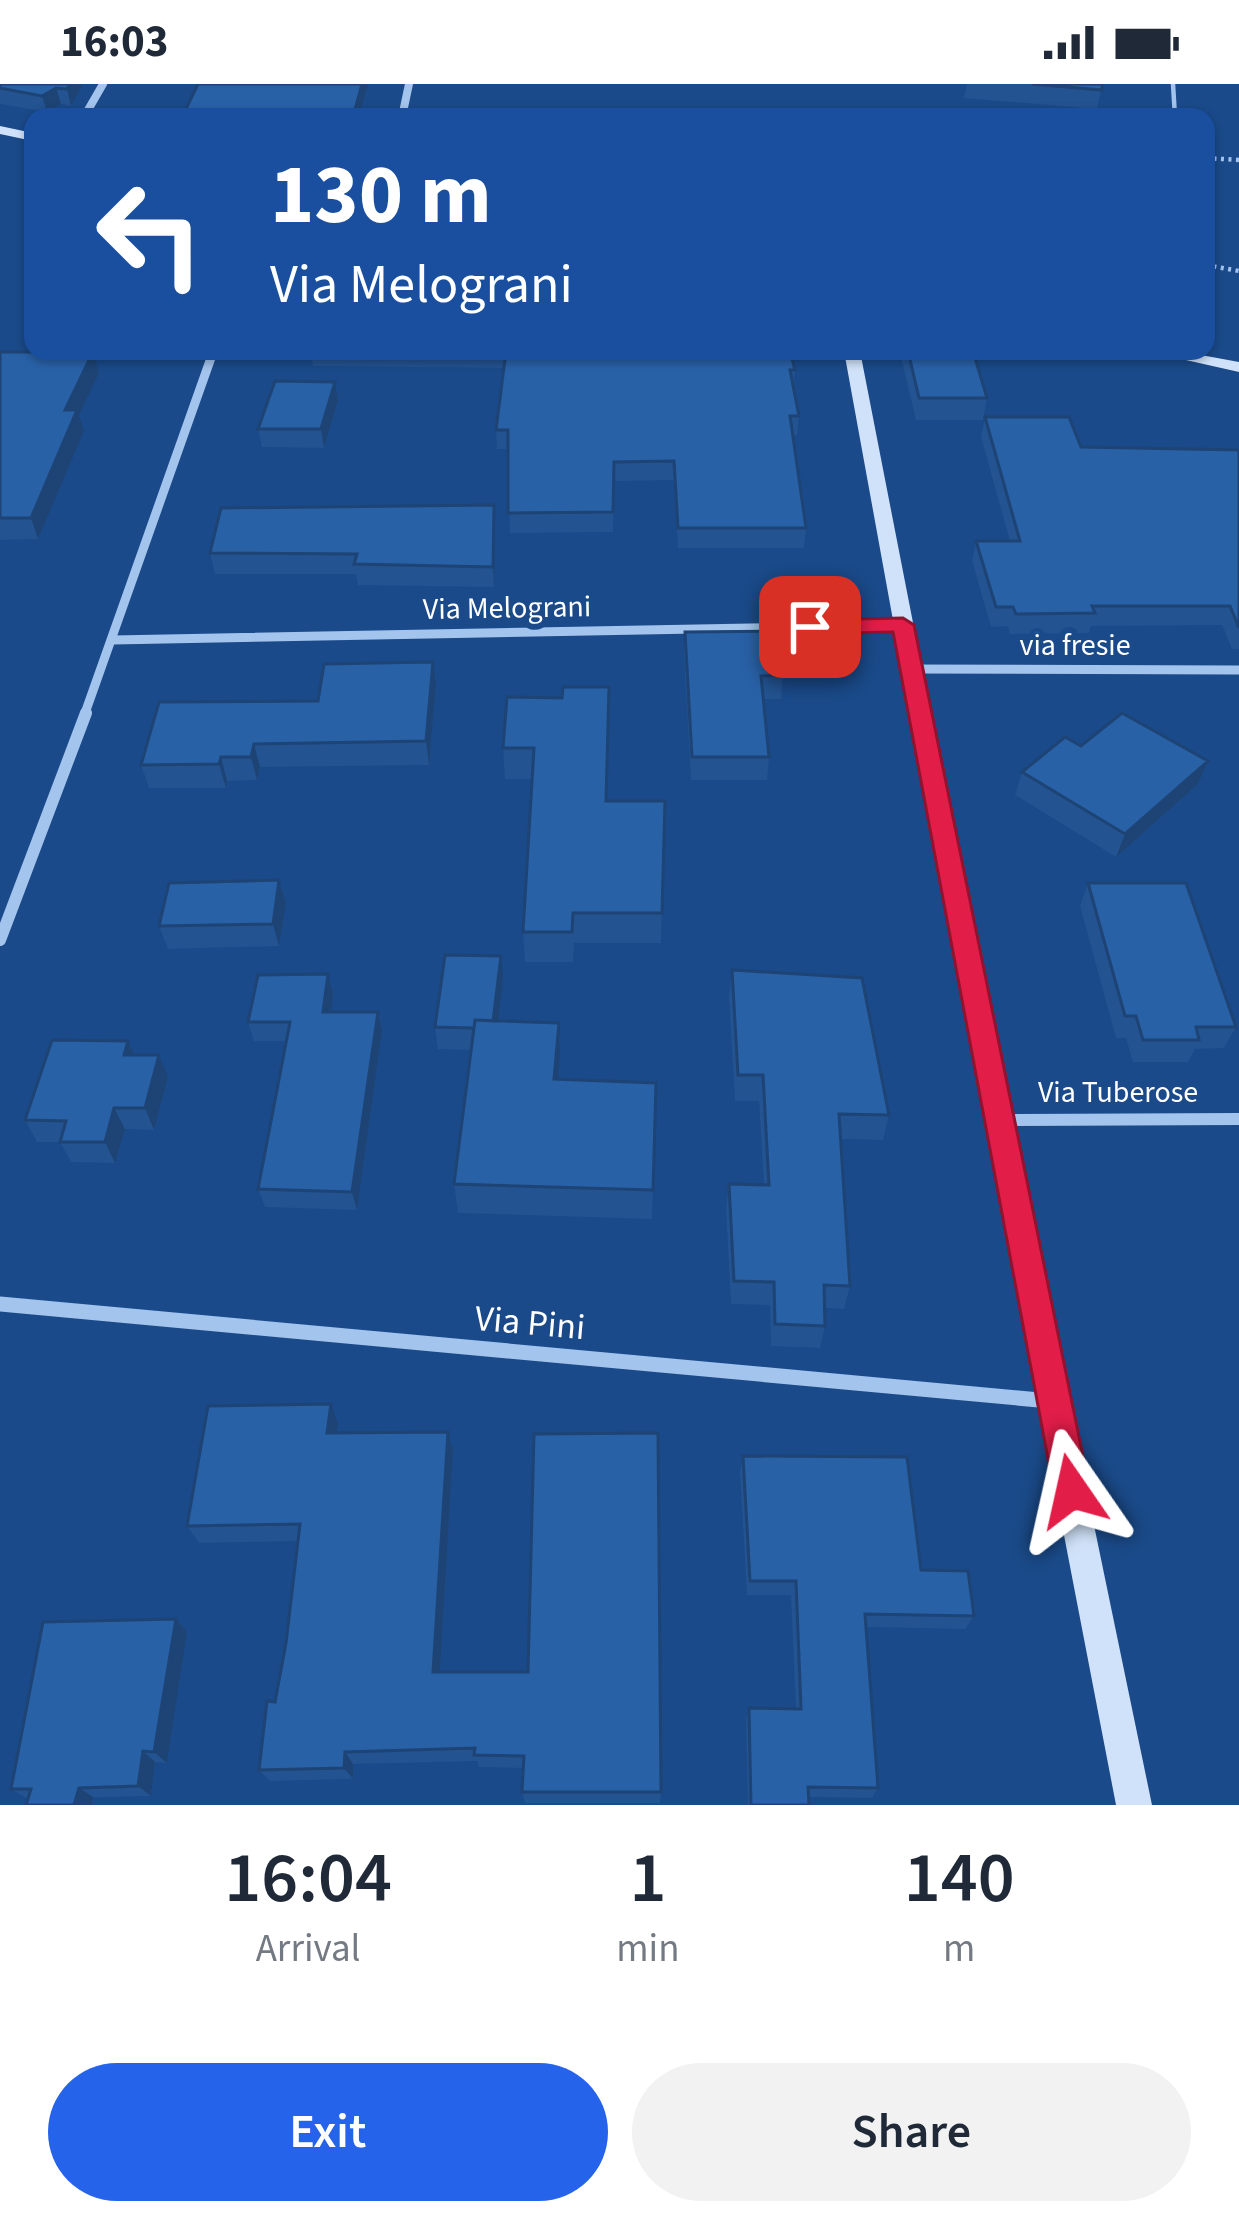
<!DOCTYPE html>
<html lang="en">
<head>
<meta charset="utf-8">
<style>
	body { margin:0; font-family:"Source Sans 3",sans-serif; background:#f2f2f3; color:#1f2937; height:100vh; display:flex; flex-direction:column; font-size:45px; white-space:nowrap }
	* { box-sizing:border-box; margin:0 }
	p { font-size:39px; color:#747a83 }
	.icon { flex:none; width:66px; height:66px; fill:none; stroke:currentColor; stroke-width:2; stroke-linecap:round; stroke-linejoin:round }
	.map { position:relative; height:1721px; overflow:hidden }
	.panel { display:flex; flex-direction:column; background:#fff; flex:1 }
	.panel>* { flex:none }
	.hud { position:absolute; left:24px; top:24px; width:1191px; height:252px; border-radius:24px; box-shadow:0 3px 9px #0004; background:#1a4fa0; color:#fff; overflow:hidden }
	.pin { position:absolute; display:grid; place-items:center; width:102px; height:102px; color:#fff; margin:-51px; border-radius:24px; box-shadow:0 6px 18px #0006 }
	.me { position:absolute; width:132px; margin:-66px; rotate:349deg; stroke-linejoin:round; filter:drop-shadow(0 0 9px #0008) }
	.turn { display:flex; align-items:center; gap:42px; height:252px; padding:0 48px; font-size:54px }
	.turn .icon { width:156px; height:156px; stroke-width:2.5 }
	.turn b { display:block; font-size:84px; line-height:102px }
	.eta { display:flex; justify-content:space-evenly; align-items:center; height:204px; text-align:center }
	.eta b { font-size:72px; font-weight:600; line-height:84px }
	.cta { display:flex; gap:24px; margin-top:auto; padding:24px 48px }
	.cta a { flex:1; height:138px; border-radius:72px; background:#2563eb; color:#fff; font-size:48px; font-weight:600; line-height:138px; text-align:center }
	.cta a+a { background:#f2f2f3; color:#1f2937 }
	.status { display:flex; justify-content:space-between; align-items:center; height:84px; padding:0 60px; background:#fff; direction:ltr }
	.status svg { height:33px; fill:currentColor }
	.map>svg:first-child { display:block }
	.lines { fill:none; stroke-linecap:round; stroke-linejoin:round }
	.path { stroke:#a3c4ed; stroke-width:4.5; stroke-dasharray:3 4.5; stroke-linecap:butt }
	.lane { stroke:#a3c4ed; stroke-width:4.5 }
	.street-far3 { stroke:#a3c4ed; stroke-width:8 }
	.street-far2 { stroke:#a3c4ed; stroke-width:9 }
	.street-far1 { stroke:#a3c4ed; stroke-width:12 }
	.street { stroke:#a3c4ed; stroke-width:15 }
	.secondary { fill:#d0e2f9; fill-rule:evenodd }
	.wall { fill:#235390 }
	.shaded-wall { fill:#1d4475 }
	.building { fill:#2961a7; stroke:#1d4475; stroke-width:3 }
	.route { fill:#e11d48; stroke:#92132f; stroke-width:3 }
	.labels { text-anchor:middle; dominant-baseline:central; stroke-width:12; stroke-linejoin:round; paint-order:stroke }
	.street-label { font-size:30px; fill:#fff; stroke:#1a4a89 }
	.near-street-label { font-size:36px; fill:#fff; stroke:#1a4a89 }
</style>
</head>
<body>
<div class="status"><b>16:03</b><svg viewBox="0 0 49 12"><path d="M0 12V9h3v3zM5 12V6h3v6zM10 12V3h3v9zM15 12V0h3v12zM26 1h20v11H26zM47 4h2v5h-2z"/></svg></div>
<div class="map">
<svg width="1239" height="1721" viewBox="0 0 1239 1721">
	<rect width="100%" height="100%" fill="#1a4a89"/>
	<g class="lines">
		<path class="path" d="M1206 74 1239 76
			M1206 181 1239 187"/>
		<path class="lane" d="M1173 0 1175 33"/>
		<path class="street-far3" d="M84 33 103 0
			M402 33 409 0
			M211 274 213 267"/>
		<path class="street-far2" d="M113 556 903 541
			M911 585 1239 586
			M84 632 212 271"/>
		<path class="street-far1" d="M0 856 86 629
			M998 1036 1239 1035"/>
		<path class="street" d="M0 1220 1050 1317"/>
		<path class="secondary" d="M0 42 33 49V57L0 50Z
			M844 267H860L1010 1036 1152 1721H1116L984 1036Z
			M1146 267H1179L1239 278V288Z"/>
	</g>
	<path class="wall" d="M0 0H83L71 22 61 20 47 28 0 20Z
		M368 0 359 33H185L184 29Z
		M967 0H1102L1097 25 964 14Z
		M310 267H641L652 272 795 286 793 302 799 332 797 351H793L806 444 804 464H678L674 396 614 397 613 448 510 449 508 365H497L496 346 504 284 313 282Z
		M902 267H973L987 314 983 336H916L901 273Z
		M0 268H93L99 289 79 331 84 347 38 455 0 456Z
		M335 298 338 316 324 364 262 363 258 345Z
		M985 333 1081 363 1239 366V565H1232L1222 541 1091 542 1089 549 1010 550 1008 542 991 543 972 477 976 457H1010L981 353Z
		M495 442 494 503 358 501 356 490H215L210 469Z
		M685 548 783 591 781 615H764L769 673 767 696H691L684 571Z
		M436 601 429 681 260 683 257 696 227 697 226 704H149L141 681 318 617Z
		M609 634 607 717H665L661 859H574L573 878H525L523 848 532 695H505L503 664Z
		M1081 662 1208 677 1198 700 1116 773 1015 711 1022 688Z
		M279 796 286 819 279 862 168 865 159 842Z
		M1088 799 1236 943 1224 964 1195 965 1188 978H1133L1126 954H1116L1080 822Z
		M732 886 889 1031 883 1056 841 1055 850 1202 844 1225 825 1224V1242L820 1264 771 1262 770 1221 731 1220 726 1124 729 1100 764 1101 759 1017H735L729 912Z
		M328 890 333 910 330 928H378L382 947 357 1126 265 1123 258 1105 287 957H254L248 938Z
		M503 895 498 937 559 939 560 970 558 995 656 999 652 1135 458 1129 454 1100 471 966 438 965 435 943Z
		M135 971 168 993 154 1046 125 1045 115 1079 71 1078 60 1058H37L25 1036Z
		M338 1340 337 1349 448 1348 453 1367 440 1588 661 1708 660 1719H525L522 1708 523 1684 479 1683 477 1677 353 1680V1695L270 1697 259 1686 275 1618 286 1559 298 1457 199 1459 187 1442Z
		M743 1372 921 1486 974 1532 965 1545 866 1543 878 1704 872 1714 809 1713V1721H748L746 1636 749 1624 796 1625 791 1511H747L740 1388Z
		M176 1535 187 1548 167 1679 155 1678 151 1712 28 1715 11 1705Z"/>
	<path class="shaded-wall" d="M70 0H83L71 22 67 5Z
		M362 0H368L359 33H353Z
		M56 4 61 20 47 28 42 12Z
		M93 268 99 289 79 331 84 347 38 455 31 434 65 326Z
		M335 298 338 316 324 364 321 345Z
		M494 421 495 442 494 503 493 483Z
		M433 578 436 601 429 681 426 657Z
		M254 660 260 683 257 696 251 673Z
		M221 673 227 697 226 704 219 680Z
		M1208 677 1198 700 1116 773 1125 750Z
		M279 796 286 819 279 862 273 840Z
		M501 872 503 895 495 966 493 944Z
		M328 890 333 910 328 947 323 928Z
		M378 928 382 947 357 1126 352 1108Z
		M559 939 560 970 556 1026 554 995Z
		M128 957 138 979 124 971Z
		M159 971 168 993 154 1046 145 1024Z
		M114 1024 125 1045 115 1079 105 1058Z
		M331 1320 338 1340 334 1368 327 1349Z
		M448 1348 453 1367 439 1603 433 1588Z
		M176 1535 187 1548 167 1679 154 1668Z
		M143 1667 155 1678 151 1712 138 1702Z
		M345 1668 353 1680V1695L344 1684Z
		M79 1704 93 1713 91 1721H74Z"/>
	<path class="building" d="M0 0H70L67 5 56 4 42 12 0 4Z
		M198 0H362L353 33H281L282 28 184 29Z
		M1032 0H1102V6Z
		M506 267H641L652 272V267H790L795 286H790L799 332H790L806 444H678L674 377 614 378 613 428 508 429V346H496Z
		M908 267H973L987 314H919Z
		M0 268H93L65 326H77L31 434H0Z
		M275 297 335 298 321 345H258Z
		M985 333H1069L1081 363 1239 366V544L1230 522H1092L1095 529 1016 530 1013 523H996L976 457H1020Z
		M494 421 493 483 354 480 357 470 210 469 221 424Z
		M777 547 783 591 761 592 769 673H692L685 548Z
		M433 578 426 657 254 660 251 673H221L219 680 141 681 159 618 318 617 324 580Z
		M563 603H609L606 717H665L662 829H573L572 848H523L534 664H503L507 613 562 614Z
		M1122 629 1208 677 1125 750 1022 688 1065 653 1081 662Z
		M279 796 273 840 159 842 169 799Z
		M1088 799H1186L1236 943H1196L1199 956H1143L1136 932H1125Z
		M445 871 501 872 493 937 475 936 474 944 435 943Z
		M732 886 862 894 889 1031 839 1030 850 1202 824 1201 825 1242 775 1240 774 1198 734 1197 729 1100 769 1101 763 991H738Z
		M328 890 323 928H378L352 1108 258 1105 290 938H248L258 891Z
		M475 936 559 939 554 995 656 999 653 1106 454 1100Z
		M52 956 128 957 124 971H159L145 1024H114L105 1058H60L66 1037 25 1036Z
		M331 1320 327 1349 448 1348 433 1588H528L534 1350 658 1349 661 1708H522L524 1672 474 1671 475 1664 345 1668 344 1684 259 1686 267 1617 275 1618 286 1559 300 1440 187 1442 208 1322Z
		M743 1372 907 1373 921 1486 968 1487 974 1532 865 1530 878 1704 808 1703 809 1721H751L749 1624 801 1625 796 1497H750Z
		M176 1535 154 1668 143 1667 138 1702 79 1704 74 1721H26L31 1705H11L43 1538Z"/>
	<path class="route" d="M903 534 914 541 1090 1407 1085 1420 1072 1425 1059 1420 1054 1407 893 548 810 550 799 543 810 536Z"/>
	<g class="labels">
		<g class="street-label">
			<text transform="translate(507 524) rotate(-1)">Via Melograni</text>
			<text x="1075" y="561">via fresie</text>
			<text x="1118" y="1008">Via Tuberose</text>
		</g>
		<g class="near-street-label">
			<text transform="translate(530 1239) rotate(5)">Via Pini</text>
		</g>
	</g>
</svg>
<div class="pin" style="left:810px;top:543px;background:#d93025"><svg class="icon" aria-label="arrive" viewBox="0 0 24 24"><path d="M6 21V4h12l-3 4 3 4H6"/></svg></div>
<svg class="me" style="left:1072px;top:1407px" viewBox="-20 -20 40 40"><path d="M0-17L14 15 0 8-14 15z" fill="#e11d48" stroke="#fff" stroke-width="4"/></svg>
<div class="hud">
<div class="turn"><svg class="icon" aria-label="left" viewBox="0 0 24 24"><path d="M17 20v-9H6M10 6l-5 5 5 5"/></svg><div><b>130 m</b>Via Melograni</div></div>
</div>
</div>
<section class="panel">
<div class="eta">
<div><b>16:04</b><p>Arrival</p></div>
<div><b>1</b><p>min</p></div>
<div><b>140</b><p>m</p></div>
</div>
<div class="cta"><a>Exit</a><a>Share</a></div>
</section>
</body>
</html>
